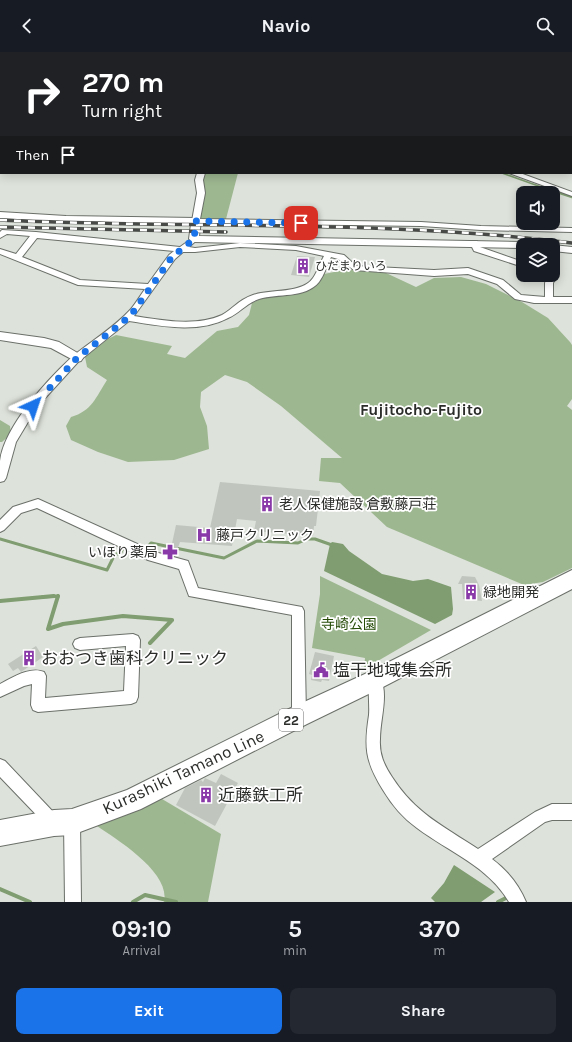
<!DOCTYPE html>
<html lang="en">
<head>
<meta charset="utf-8">
<style>
	body { margin:0; font-family:Karla,"Noto Sans JP",sans-serif; background:#242831; color:#f1f3f6; height:100vh; display:flex; flex-direction:column; font-size:15px; white-space:nowrap }
	* { box-sizing:border-box; margin:0 }
	p { font-size:13px; color:#9ea1a6 }
	.icon { flex:none; width:22px; height:22px; fill:none; stroke:currentColor; stroke-width:2; stroke-linecap:round; stroke-linejoin:round }
	.map { position:relative; height:850px; overflow:hidden }
	.sheet { display:flex; flex-direction:column; background:#171b24; flex:1 }
	.sheet>* { flex:none }
	.guide { position:absolute; left:0px; top:0px; width:572px; height:122px; box-shadow:0 2px 10px #0003; background:#202124; color:#fff; overflow:hidden }
	.controls { position:absolute; left:516px; top:134px; display:grid; gap:8px }
	.controls a { display:grid; place-items:center; width:44px; height:44px; border-radius:8px; background:#171b24; box-shadow:0 2px 10px #0003; font-size:20px }
	.pin { position:absolute; display:grid; place-items:center; width:34px; height:34px; color:#fff; margin:-17px; border-radius:8px; box-shadow:0 2px 6px #0006 }
	.me { position:absolute; width:44px; margin:-22px; rotate:42deg; stroke-linejoin:round; filter:drop-shadow(0 0 3px #0008) }
	.turn { display:flex; align-items:center; gap:14px; height:84px; padding:0 16px; font-size:18px }
	.turn .icon { width:52px; height:52px; stroke-width:2.5 }
	.turn b { display:block; font-size:28px; line-height:34px }
	.then { display:flex; align-items:center; height:38px; padding:0 16px; background:#0003; gap:8px; font-size:15px }
	.eta { display:flex; justify-content:space-evenly; align-items:center; height:68px; text-align:center }
	.eta b { font-size:24px; font-weight:700; line-height:28px }
	.primary-button { display:flex; gap:8px; margin-top:auto; padding:8px 16px }
	.primary-button a { flex:1; height:46px; border-radius:8px; background:#1a73e8; color:#fff; font-size:16px; font-weight:700; line-height:46px; text-align:center }
	.primary-button a+a { background:#242831; color:#f1f3f6 }
	header { display:flex; justify-content:space-between; align-items:center; height:52px; padding:0 16px; background:#171b24; font-size:18px; font-weight:700 }
	.map>svg:first-child { display:block }
	.green { fill:#9db790 }
	.water { fill:#7f9d70 }
	.lines { fill:none; stroke-linecap:round; stroke-linejoin:round }
	.stream-far3 { stroke:#7f9d70; stroke-width:1.5 }
	.stream-far2 { stroke:#7f9d70; stroke-width:2.5 }
	.stream-far1 { stroke:#7f9d70; stroke-width:3 }
	.stream { stroke:#7f9d70; stroke-width:4 }
	.building { fill:#c0c6be }
	.minor-casing { stroke:#6b7069; stroke-width:2 }
	.tertiary-casing { stroke:#6b7069; stroke-width:2 }
	.primary-casing { stroke:#6b7069; stroke-width:2 }
	.minor { fill:#fff; fill-rule:evenodd }
	.tertiary { fill:#fff; fill-rule:evenodd }
	.primary { fill:#fff; fill-rule:evenodd }
	.rail-casing { stroke:#474a46; stroke-width:3.5 }
	.rail { stroke:#fff; stroke-width:2.5; stroke-dasharray:7; stroke-linecap:butt }
	.route { stroke:#1a73e8; stroke-width:7; stroke-dasharray:0 12.6 }
	.labels { text-anchor:middle; dominant-baseline:central; stroke-width:3.5; stroke-linejoin:round; paint-order:stroke }
	.far-poi-label { font-size:12px; fill:#2b2d2a; stroke:#fff; text-anchor:start }
	.shield { fill:#fff; stroke:#6b6c6a; stroke-width:1 }
	.shield-label { font-size:13px; font-weight:bold; fill:#2b2d2a }
	.poi-label { font-size:14px; fill:#2b2d2a; stroke:#fff; text-anchor:start }
	.park-label { font-size:14px; fill:#254b07; stroke:#fff }
	.quarter-label { font-size:16px; font-weight:bold; fill:#2b2d2a; stroke:#fff }
	.near-poi-label { font-size:17px; fill:#2b2d2a; stroke:#fff; text-anchor:start }
	.near-street-label { font-size:17px; fill:#2b2d2a; stroke:#fff }
</style>
</head>
<body>
<header><svg class="icon" aria-label="back" viewBox="0 0 24 24"><path d="M15 5l-7 7 7 7"/></svg>Navio<svg class="icon" aria-label="search" viewBox="0 0 24 24"><circle cx="10" cy="10" r="6"/><path d="M15 15l6 6"/></svg></header>
<div class="map">
<svg width="572" height="850" viewBox="0 0 572 850">
	<rect width="100%" height="100%" fill="#dde2da"/>
	<path class="green" d="M204 121H238L226 167H202L199 165 205 141 202 128Z
		M352 218 386 221 416 235 434 226 461 225 486 232 522 250 548 266 570 290 572 293V347L567 354 572 358V516L543 530 524 533 387 475 340 431 319 429 321 406H342L281 354 247 330 225 323 201 340 200 355 207 374 209 397 174 408 128 410 98 400 71 388 66 374 71 365C92 359 96 345 107 328L87 315 85 305 108 287 116 283 172 294 167 302 185 306 217 279 238 275 249 263 252 251C258 248 264 245 270 244 291 237 310 245 324 222L339 219Z
		M0 368 10 374 11 382 2 390H0Z
		M320 524 431 578 364 617 365 606 312 596 320 542Z
		M157 744 221 782 208 850H164C171 821 118 788 97 774Z"/>
	<path class="water" d="M332 490 343 492 349 499 382 522 413 529 428 527 451 535 453 557 452 563 435 572 324 519 330 492Z
		M454 813 495 840 481 850H435L431 846 444 831Z"/>
	<g class="lines">
		<path class="stream-far3" d="M354 0 365 1
			M554 0 564 1
			M11 1 22 0
			M55 1 64 0
			M502 121 544 136"/>
		<path class="stream-far2" d="M542 135 572 145"/>
		<path class="stream-far1" d="M0 487 107 518 115 502H120L123 496 125 497
			M146 497 151 491 224 506 257 489 298 491 307 487H315L332 493
			M42 545 58 544V545"/>
		<path class="stream" d="M58 544 48 577 63 572 123 564 172 568
			M0 549 54 544
			M150 591 172 568
			M0 837 30 850
			M133 850 145 843 176 850
			M498 850 506 846"/>
	</g>
	<path class="building" d="M297 204 315 205 309 225 291 223Z
		M220 430 320 439 316 474H314L313 484 254 479 256 469 237 467 232 494 180 490 175 504 163 501 166 495 171 496 176 473 210 476Z
		M462 524 475 525 479 533 482 549 463 547 462 532H458Z
		M36 594 43 605 21 620 18 616 13 619 8 612Z
		M315 600 334 604 329 629 322 628 321 630 311 628 312 623 309 622Z
		M221 722 238 731 215 774 176 753 185 736 201 728 203 730 205 726 216 731Z"/>
	<g class="lines">
		<g class="minor-casing">
			<path id="minor" d="M229 0H235V1H229Z
				M369 0H385L386 1H370Z
				M571 19H572V23H571Z
				M0 37H1V41H0Z
				M571 61H572V66H571Z
				M0 108H1V112H0Z
				M197 121H205L203 128 205 141 200 167 421 170 481 174 572 176V180L481 178 421 174 196 171 192 169 197 141 195 128Z
				M509 121H520L572 140V144Z
				M2 178 36 180 180 195 194 185 198 187 189 195 195 196 240 191 296 194 344 203 356 214 434 218 468 216 503 228 521 243 545 245V231L547 225 546 223H553V221L556 224 553 231V245H572V251H534L515 247 497 232 468 222 434 224 354 218 338 207 331 205C327 214 324 223 319 230 305 247 278 241 259 247 245 252 240 261 228 266 198 282 161 274 129 269L78 310 37 355 16 390 6 426 4 429 0 430C0 423 0 416 0 409 4 375 47 328 72 305 91 289 114 276 131 257 136 251 140 244 145 237L78 233 0 202V197L16 202 30 184 7 182 0 186V180ZM37 186 174 199 169 203 148 232 80 228 22 205ZM240 195 296 198 324 204C320 211 318 219 313 226 302 242 270 237 253 243 238 248 233 257 222 263 195 275 162 268 134 264L175 207 183 200H195Z
				M471 189H477L480 195 523 210V215L474 199 470 191Z
				M38 447 155 500 188 509 198 536 302 555 304 559 306 664 304 669 299 671 294 669 292 664V563L189 544 179 517 148 508 37 456 21 461 4 478 0 480V468L13 455Z
				M133 582 138 584 140 588 138 645 136 650 131 652 38 660 33 658 31 653 32 632 24 634 0 645V632C12 626 30 614 44 620L46 624 45 646 124 639 126 594 80 598 75 596 73 592 75 588 80 586Z
				M375 622 380 624C389 644 380 666 380 687 379 702 384 713 392 725 415 761 443 774 478 797L535 760 552 752H572V768H552L545 770 492 807C507 818 519 833 526 850H509C488 814 449 800 417 776 403 766 392 753 383 738 365 709 364 695 369 663 370 652 367 630 370 624Z
				M0 707 5 709 58 765 61 770 58 775 53 778 48 775 0 725Z
				M72 762 77 765 80 770 81 850H65L64 770 67 765Z"/>
		</g>
		<g class="tertiary-casing">
			<path id="tertiary" d="M0 160 66 164 196 166 201 169 199 184 523 190 528 193H523V196L194 190 189 187 191 172 66 170 0 166Z
				M553 193 572 195V201L553 199Z
				M0 280 44 286 59 290 81 303 83 306 81 309 77 310 51 296 0 288Z"/>
		</g>
		<g class="primary-casing">
			<path id="primary" d="M572 518V537L383 635 307 672 141 757 72 783 54 784 0 794V768L54 758 72 757 127 738 291 656 367 621Z"/>
		</g>
		<use href="#minor" class="minor"/>
		<use href="#tertiary" class="tertiary"/>
		<use href="#primary" class="primary"/>
		<g class="rail-casing">
			<path id="rail" d="M0 168C191 177 382 167 572 191
				M0 175 226 180"/>
		</g>
		<use href="#rail" class="rail"/>
	</g>
	<g class="lines">
		<path class="route" d="M33 354 77 306 123 270 134 259 172 205 194 187 196 169 301 171"/>
	</g>
	<defs>
		<g id="building-bare" transform="scale(1.2)"><path d="M-4-6H4V6H1V3H-1V6H-4ZM-2.5-4.3h1.7v1.8h-1.7ZM.8-4.3h1.7v1.8H.8ZM-2.5-1h1.7V.8h-1.7ZM.8-1h1.7V.8H.8Z" fill="#8a39a9" stroke="#fff" stroke-width="2.5" paint-order="stroke"/></g>
		<g id="hospital-bare" transform="scale(1.2)"><path d="M-5-5h3v3.5h4V-5h3V5h-3V1.5h-4V5h-3Z" fill="#8a39a9" stroke="#fff" stroke-width="2.5" paint-order="stroke"/></g>
		<g id="pharmacy-bare" transform="scale(1.2)"><path d="M-2-6h4v4h4v4h-4v4h-4v-4h-4v-4h4Z" fill="#8a39a9" stroke="#fff" stroke-width="2.5" paint-order="stroke"/></g>
		<g id="civic-bare" transform="scale(1.2)"><path d="M-.6-6.5H3V-4.5H.6V-3L4-1V1h2V6H-6V1h2V-1L-.6-3ZM-1.2 2.5V6h2.4V2.5Z" fill="#8a39a9" stroke="#fff" stroke-width="2.5" paint-order="stroke"/></g>
	</defs>
	<g fill-rule="evenodd">
		<use href="#building-bare" x="303" y="214"/>
		<use href="#building-bare" x="267" y="452"/>
		<use href="#hospital-bare" x="204" y="483"/>
		<use href="#pharmacy-bare" x="170" y="500"/>
		<use href="#building-bare" x="471" y="540"/>
		<use href="#building-bare" x="29" y="606"/>
		<use href="#civic-bare" x="321" y="618"/>
		<use href="#building-bare" x="206" y="743"/>
	</g>
	<g class="labels">
		<g class="far-poi-label">
			<text x="315" y="214">ひだまりいろ</text>
		</g>
		<rect class="shield" x="279" y="657" width="24" height="22" rx="3"/>
		<g class="shield-label">
			<text x="291" y="668">22</text>
		</g>
		<g class="poi-label">
			<text x="279" y="452">老人保健施設 倉敷藤戸荘</text>
			<text x="216" y="483">藤戸クリニック</text>
			<text x="158" y="500" text-anchor="end">いほり薬局</text>
			<text x="483" y="540">緑地開発</text>
		</g>
		<g class="park-label">
			<text x="349" y="572">寺崎公園</text>
		</g>
		<g class="quarter-label">
			<text x="421" y="357">Fujitocho-Fujito</text>
		</g>
		<g class="near-poi-label">
			<text x="41" y="606">おおつき歯科クリニック</text>
			<text x="333" y="618">塩干地域集会所</text>
			<text x="218" y="743">近藤鉄工所</text>
		</g>
		<g class="near-street-label">
			<text transform="translate(183 720) rotate(-25)">Kurashiki Tamano Line</text>
		</g>
	</g>
</svg>
<div class="controls">
<a><svg class="icon" aria-label="sound" viewBox="0 0 24 24"><path d="M4 9h4l5-4v14l-5-4H4zM17 9q2 3 0 6"/></svg></a>
<a><svg class="icon" aria-label="layers" viewBox="0 0 24 24"><path d="M12 4l9 5-9 5-9-5zM3 14l9 5 9-5"/></svg></a>
</div>
<div class="pin" style="left:301px;top:171px;background:#d93025"><svg class="icon" aria-label="arrive" viewBox="0 0 24 24"><path d="M6 21V4h12l-3 4 3 4H6"/></svg></div>
<svg class="me" style="left:33px;top:354px" viewBox="-20 -20 40 40"><path d="M0-17L14 15 0 8-14 15z" fill="#1a73e8" stroke="#fff" stroke-width="4"/></svg>
<div class="guide">
<div class="turn"><svg class="icon" aria-label="right" viewBox="0 0 24 24"><path d="M7 20v-9h11M14 6l5 5-5 5"/></svg><div><b>270 m</b>Turn right</div></div>
<div class="then">Then<svg class="icon" aria-label="arrive" viewBox="0 0 24 24"><path d="M6 21V4h12l-3 4 3 4H6"/></svg></div>
</div>
</div>
<section class="sheet">
<div class="eta">
<div><b>09:10</b><p>Arrival</p></div>
<div><b>5</b><p>min</p></div>
<div><b>370</b><p>m</p></div>
</div>
<div class="primary-button"><a>Exit</a><a>Share</a></div>
</section>
</body>
</html>
